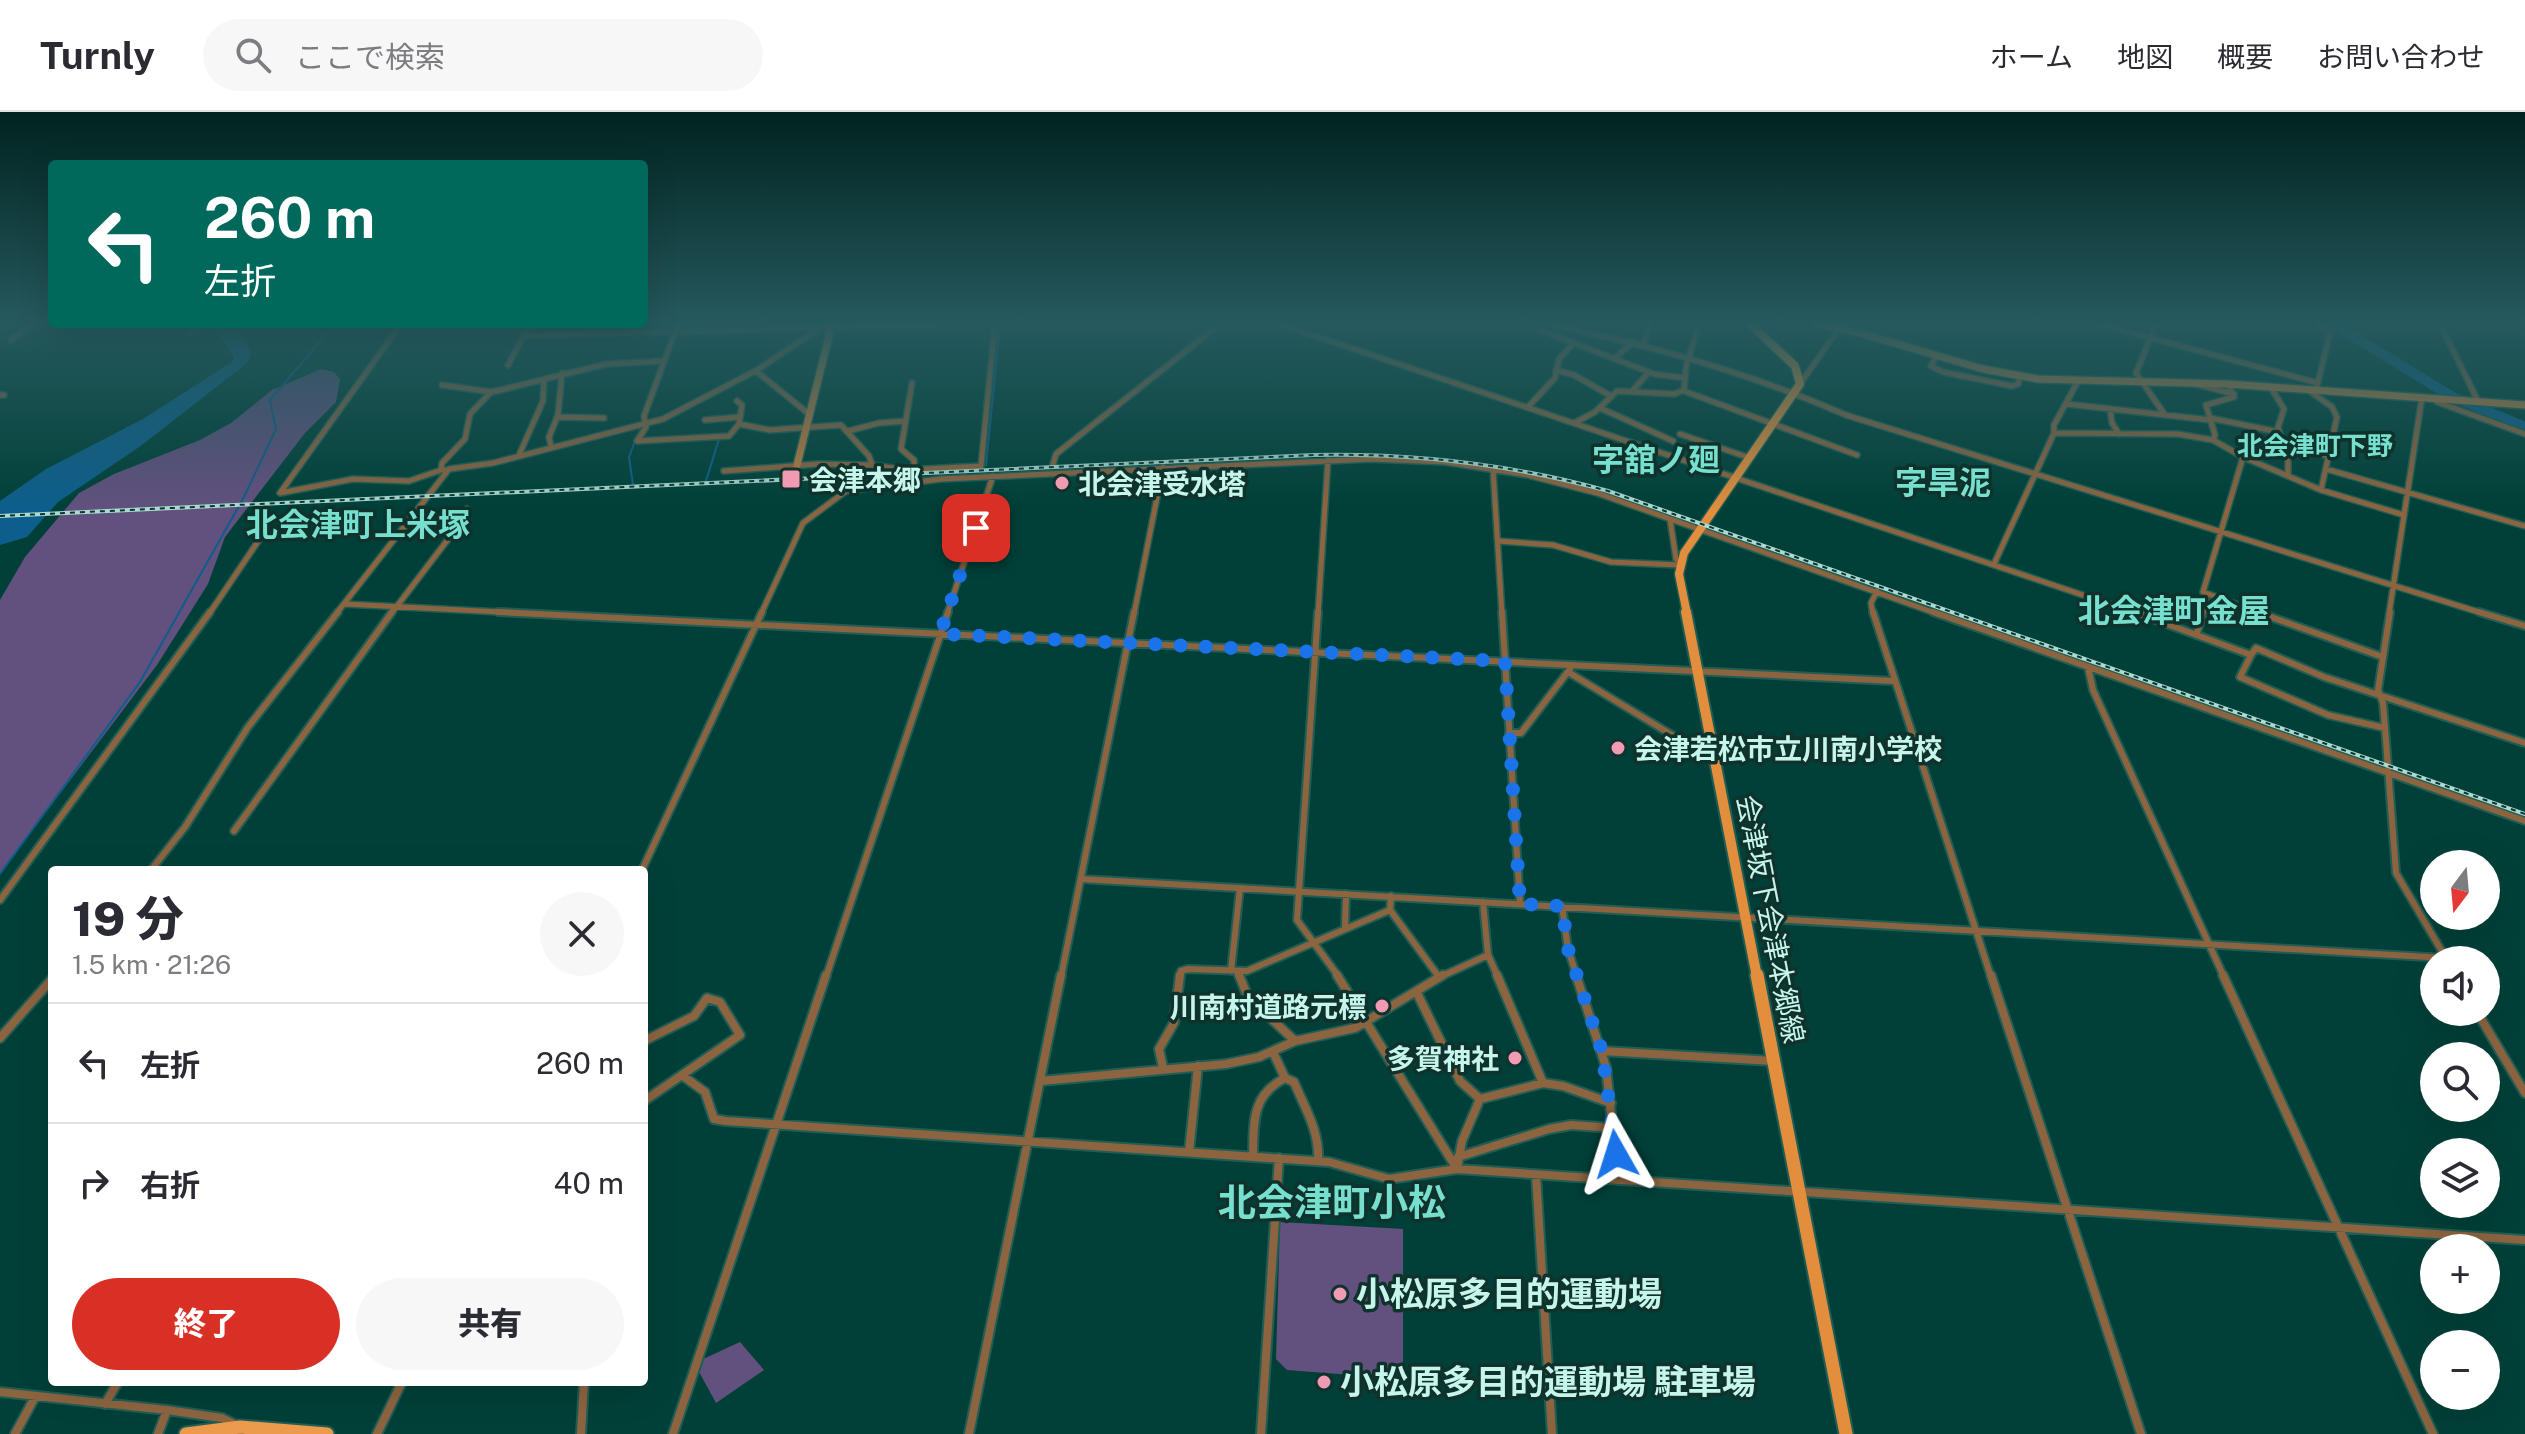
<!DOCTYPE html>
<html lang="ja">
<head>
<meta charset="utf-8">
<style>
	body { margin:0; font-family:"Public Sans","Noto Sans JP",sans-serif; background:#f7f7f7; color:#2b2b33; height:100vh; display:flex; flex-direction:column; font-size:30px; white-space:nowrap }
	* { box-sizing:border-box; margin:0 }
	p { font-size:26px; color:#7c7c81 }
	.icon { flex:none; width:44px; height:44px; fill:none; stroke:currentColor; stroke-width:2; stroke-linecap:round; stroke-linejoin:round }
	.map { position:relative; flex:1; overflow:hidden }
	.drawer { position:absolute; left:48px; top:754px; width:600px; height:520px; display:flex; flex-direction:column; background:#fff; border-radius:8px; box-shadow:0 8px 32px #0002 }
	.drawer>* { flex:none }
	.top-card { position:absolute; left:48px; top:48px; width:600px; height:168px; border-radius:8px; box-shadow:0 8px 32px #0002; background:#00695c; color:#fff; overflow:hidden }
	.needle { width:52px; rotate:196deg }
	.controls { position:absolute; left:2420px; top:738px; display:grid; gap:16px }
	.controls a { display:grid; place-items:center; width:80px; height:80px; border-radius:50%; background:#fff; box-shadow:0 8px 32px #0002; font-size:40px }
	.pin { position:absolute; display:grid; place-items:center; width:68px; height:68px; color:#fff; margin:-34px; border-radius:16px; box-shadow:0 4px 12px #0006 }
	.me { position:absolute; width:88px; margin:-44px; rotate:354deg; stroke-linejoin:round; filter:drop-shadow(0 0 6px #0008) }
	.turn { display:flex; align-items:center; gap:28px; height:168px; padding:0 24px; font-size:36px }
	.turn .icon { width:104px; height:104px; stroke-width:2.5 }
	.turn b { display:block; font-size:56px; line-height:68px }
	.round { display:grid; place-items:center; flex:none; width:84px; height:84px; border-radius:42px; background:#f7f7f7 }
	.head { display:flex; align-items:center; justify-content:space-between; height:136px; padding:0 24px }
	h1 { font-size:48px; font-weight:800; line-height:60px }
	.cta { display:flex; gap:16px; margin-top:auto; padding:16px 24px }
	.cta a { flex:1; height:92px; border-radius:48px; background:#d93025; color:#fff; font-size:32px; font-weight:800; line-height:92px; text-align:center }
	.cta a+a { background:#f7f7f7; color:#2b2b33 }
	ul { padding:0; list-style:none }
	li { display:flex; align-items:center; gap:24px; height:120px; padding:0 24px; border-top:2px solid #e1e1e2 }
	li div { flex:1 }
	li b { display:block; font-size:30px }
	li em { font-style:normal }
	header { display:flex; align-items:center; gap:48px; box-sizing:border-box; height:112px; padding:0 40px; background:#fff; border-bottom:2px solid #e1e1e2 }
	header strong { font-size:38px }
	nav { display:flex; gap:44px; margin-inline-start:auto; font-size:28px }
	.search { width:560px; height:72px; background:#f7f7f7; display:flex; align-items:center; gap:20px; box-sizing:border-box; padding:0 28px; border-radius:44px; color:#7c7c81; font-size:30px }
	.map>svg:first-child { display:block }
	.green { fill:#62507e }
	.water { fill:#0d5e8c }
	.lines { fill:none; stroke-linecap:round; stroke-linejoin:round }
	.stream { stroke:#0d5e8c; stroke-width:2 }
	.river { stroke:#0d5e8c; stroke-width:10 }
	.minor-far2-casing { stroke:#205d55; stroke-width:8 }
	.minor-far1-casing { stroke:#205d55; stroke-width:10 }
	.minor-casing { stroke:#205d55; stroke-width:12 }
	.secondary-casing { stroke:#205d55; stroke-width:10 }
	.primary-far2-casing { stroke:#205d55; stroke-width:11 }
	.primary-far1-casing { stroke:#205d55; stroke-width:14 }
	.primary-casing { stroke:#205d55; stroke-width:17 }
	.trunk-casing { stroke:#205d55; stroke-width:17 }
	.minor-far2 { stroke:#8d6440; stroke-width:5 }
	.minor-far1 { stroke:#8d6440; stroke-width:6 }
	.minor { stroke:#8d6440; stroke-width:8 }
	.secondary { stroke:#bd7c40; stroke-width:7 }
	.primary-far2 { stroke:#e28e3c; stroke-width:8 }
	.primary-far1 { stroke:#e28e3c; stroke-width:10 }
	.primary { stroke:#e28e3c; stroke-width:13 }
	.trunk { stroke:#ec9a4c; stroke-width:13 }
	.rail-casing { stroke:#a9dbd2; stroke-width:4 }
	.rail { stroke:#10322d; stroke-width:2; stroke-dasharray:5; stroke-linecap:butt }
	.route { stroke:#1a73e8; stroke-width:14; stroke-dasharray:0 25.2 }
	.poi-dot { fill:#f19ab3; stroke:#10322d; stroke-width:3 }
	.labels { text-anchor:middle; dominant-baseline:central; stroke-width:7; stroke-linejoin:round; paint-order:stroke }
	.far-quarter-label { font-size:26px; font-weight:bold; fill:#76dfcd; stroke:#10322d }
	.poi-label { font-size:28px; font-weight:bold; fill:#c5f5eb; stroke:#10322d; text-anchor:start }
	.street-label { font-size:28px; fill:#c5f5eb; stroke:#10322d }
	.quarter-label { font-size:32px; font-weight:bold; fill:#76dfcd; stroke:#10322d }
	.near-poi-label { font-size:34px; font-weight:bold; fill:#c5f5eb; stroke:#10322d; text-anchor:start }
	.near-quarter-label { font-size:38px; font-weight:bold; fill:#76dfcd; stroke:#10322d }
</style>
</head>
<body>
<header>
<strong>Turnly</strong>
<div class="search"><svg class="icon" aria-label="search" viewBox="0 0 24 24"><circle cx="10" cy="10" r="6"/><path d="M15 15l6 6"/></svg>ここで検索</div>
<nav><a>ホーム</a><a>地図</a><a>概要</a><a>お問い合わせ</a></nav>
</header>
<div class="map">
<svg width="2525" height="1322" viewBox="0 0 2525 1322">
	<rect width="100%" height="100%" fill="#004038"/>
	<path class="green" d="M321 257 334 260 340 267 336 290 305 321 225 425 208 472 157 553 0 761V488L25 445 79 381 114 362 200 328 231 311 272 278Z
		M1280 1110 1403 1117V1267L1287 1258 1276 1247Z
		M740 1230 764 1258 716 1291 698 1258 701 1248Z"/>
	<path class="water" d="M189 212H231L243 224 251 242 247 251 142 333 58 390 27 425 0 433V389L46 357 143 307 232 250 234 246 220 223 202 216 195 225 185 224Z"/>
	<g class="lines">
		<path class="stream" d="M986 353 1000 215
			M706 369 719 327
			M633 373 629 345 635 329
			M0 762 140 570 244 385 276 317 270 288 335 212"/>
		<path class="river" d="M2333 212 2451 284 2525 315"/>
		<g class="minor-far2-casing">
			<path id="minor-far2" d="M401 212 280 381 353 367 409 369 441 358
				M678 212 644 304 646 315 637 329 729 324 739 312 742 293 737 289
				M1280 212 2139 502
				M1548 212C1651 233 1750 261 1846 303L2485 502
				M1699 212 1686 255 1684 279 1857 343
				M2099 212 2318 271
				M2156 212 2136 261 2165 303
				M2440 212 2478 289
				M1540 218 1654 262 1685 266
				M523 224 950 212
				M11 228 32 212
				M1643 233 1650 212
				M1937 243 1931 254 1943 260 2012 274 2018 272 2020 265
				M1615 246 1633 230
				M508 253 530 212
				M1556 258 1574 263 1611 284
				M756 259 809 302
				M912 271 901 337 914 348V358
				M1800 272 1842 212
				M2195 272 2234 282
				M2228 272 2234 285 2206 293 2215 323 2213 328 2243 345 2203 480 2263 502
				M442 273 492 280 606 252 662 249
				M2270 274 2284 297 2278 315 2288 350V362
				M2317 274 2330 221 2319 212
				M1634 277 1649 260
				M2307 277 2332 295 2337 305 2321 378
				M0 283H4
				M2437 290 2525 322
				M2067 292 2211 308
				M1528 295 1555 266 1559 247 1573 232
				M1600 296 1673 329
				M2110 297 2112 311 2119 322
				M558 305 604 306
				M2210 306 2279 320
				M705 308 740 305
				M1574 311 1595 300 1617 279 1674 282 1684 278
				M739 312 770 318 841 313 869 344 872 353
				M848 319 879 311 905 309
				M2054 321 2178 322 2213 328
				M1680 322 1750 346
				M2283 333 2329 344
				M551 334 549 325 558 303 562 261
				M519 343 543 289 544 269
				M2243 345 2321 378 2404 403
				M1053 352 1056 342 1220 212
				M1493 357 1502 502
				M2326 357 2525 414
				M445 358H441L442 351 465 327 470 302 491 280
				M724 359 817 352 872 353 906 358 981 354 995 212
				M1670 407 1676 447 1680 450
				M1498 429 1553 433 1611 450 1679 453
				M1994 452 2054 321V313L2078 269
				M345 492 538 502
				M209 502 263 422 254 421
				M336 502 449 357 493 351 663 307 757 258 826 212
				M391 502 449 426 467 397
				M761 502 803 411 846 379 941 367 1371 347 1445 350 1527 363 1597 381 1938 502
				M947 502 993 364
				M1134 502 1163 355
				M1318 502 1328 348
				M1873 502 1871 491 1877 479
				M2202 502 2207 484
				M2389 502 2422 285"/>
		</g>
		<g class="minor-far1-casing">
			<path id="minor-far1" d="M498 500 1894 569
				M1318 500 1297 808 1339 865
				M1502 500 1520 792
				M1873 500 1991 865
				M1933 500 2525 709
				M2134 500 2251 543 2240 565 2328 603 2385 616 2396 761 2447 848
				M2257 500 2383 545
				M2479 500 2525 514
				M2197 521 2203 500
				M2251 543 2256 536 2324 565 2525 631
				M2088 555 2093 578 2224 865
				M1568 560 1715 649
				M2385 616 2383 591 2378 578 2390 500
				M1509 621H1521L1570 557
				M234 719 392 500
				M151 758 185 715 248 615 338 500
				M642 758 762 500
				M1081 767 2445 846
				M0 788 210 500
				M1483 790 1488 843 1498 865
				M1562 794 1568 837 1577 865
				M1390 798 1439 865
				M1345 816 1346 782
				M1231 859 1240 776
				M1237 859 1240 865
				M826 865 948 500
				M1061 865 1134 500
				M1180 865 1181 859 1188 857 1247 859 1390 798 1391 784
				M1440 865 1488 843"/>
		</g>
		<g class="minor-casing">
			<path id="minor" d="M1239 863 1248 885 1295 929
				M1337 863 1457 1057
				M1497 863 1543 971
				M1576 863 1606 955 1618 1068
				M1991 863 2141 1322
				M2223 863 2433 1322
				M1416 879 1460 969 1480 987
				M2477 900 2525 981
				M0 926 52 867
				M644 929 694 904 707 886 720 890 740 923 644 989
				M1602 939 1774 949
				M1163 956 1159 937 1174 911 1180 863
				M683 964 705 980 714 1007 726 1009 1329 1050 1389 1067 1457 1057 2525 1128
				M1285 966 1294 970C1305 996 1320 1020 1318 1049
				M1041 969 1226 952 1259 945 1295 929 1355 916 1443 863
				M1189 1040 1198 954
				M1253 1044C1254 1010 1251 984 1285 966L1273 940
				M1458 1045 1549 1017 1571 1013 1613 1016
				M1457 1057 1462 1029 1480 987 1543 971 1563 974 1611 991
				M1536 1063 1552 1322
				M0 1280 167 1298 222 1306 236 1313
				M105 1292 118 1270
				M15 1322 35 1285
				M158 1322 167 1298
				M377 1322 402 1270
				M581 1322 584 1270
				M673 1322 826 863
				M969 1322 1061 863
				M1261 1322 1279 1046"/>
		</g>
		<g class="secondary-casing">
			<path id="secondary" d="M1815 212 1860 221 1983 257 2038 267 2228 272 2525 293
				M797 353 832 212"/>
		</g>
		<g class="primary-far2-casing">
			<path id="primary-far2" d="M1687 502 1679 462 1684 441 1800 272 1795 254 1750 212"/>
		</g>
		<g class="primary-far1-casing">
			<path id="primary-far1" d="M1686 500 1757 865"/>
		</g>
		<g class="primary-casing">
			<path id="primary" d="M1757 863 1846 1322"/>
		</g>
		<g class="trunk-casing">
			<path id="trunk" d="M186 1322 240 1315 327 1322"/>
		</g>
		<use href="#minor-far2" class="minor-far2"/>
		<use href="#minor-far1" class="minor-far1"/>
		<use href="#minor" class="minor"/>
		<use href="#secondary" class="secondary"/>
		<use href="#primary-far2" class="primary-far2"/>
		<use href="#primary-far1" class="primary-far1"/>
		<use href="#primary" class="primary"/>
		<use href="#trunk" class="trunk"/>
		<g class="rail-casing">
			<path id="rail" d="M0 404 1314 343C1415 341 1511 352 1608 379L2525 702"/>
		</g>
		<use href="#rail" class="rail"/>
	</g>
	<linearGradient id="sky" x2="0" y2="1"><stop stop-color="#00231f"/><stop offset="0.53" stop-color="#26595e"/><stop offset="1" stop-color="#26595e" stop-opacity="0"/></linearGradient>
	<rect width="2525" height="397" fill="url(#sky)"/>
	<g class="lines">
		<path class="route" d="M976 416 940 522 1505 549 1520 792 1562 794 1568 837 1602 939 1616 1042"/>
	</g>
	<g class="poi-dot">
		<rect x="781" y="357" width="20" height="20" rx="4"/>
		<circle cx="1062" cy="371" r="8"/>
		<circle cx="1618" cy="636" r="8"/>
		<circle cx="1382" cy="894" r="8"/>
		<circle cx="1515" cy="946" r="8"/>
		<circle cx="1340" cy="1182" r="8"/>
		<circle cx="1324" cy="1270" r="8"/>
	</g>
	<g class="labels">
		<g class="far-quarter-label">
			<text x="2315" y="333">北会津町下野</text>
		</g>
		<g class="poi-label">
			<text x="809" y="367">会津本郷</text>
			<text x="1078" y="371">北会津受水塔</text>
			<text x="1634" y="636">会津若松市立川南小学校</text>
			<text x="1366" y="894" text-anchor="end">川南村道路元標</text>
			<text x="1499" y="946" text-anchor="end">多賀神社</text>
		</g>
		<g class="street-label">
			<text transform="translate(1771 807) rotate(79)">会津坂下会津本郷線</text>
		</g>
		<g class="quarter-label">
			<text x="1656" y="347">字舘ノ廻</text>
			<text x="1943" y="370">字旱泥</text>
			<text x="358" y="412">北会津町上米塚</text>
			<text x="2174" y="498">北会津町金屋</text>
		</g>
		<g class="near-poi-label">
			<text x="1356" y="1182">小松原多目的運動場</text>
			<text x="1340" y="1270">小松原多目的運動場 駐車場</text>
		</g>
		<g class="near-quarter-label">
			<text x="1332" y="1090">北会津町小松</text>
		</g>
	</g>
</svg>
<div class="controls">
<a><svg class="needle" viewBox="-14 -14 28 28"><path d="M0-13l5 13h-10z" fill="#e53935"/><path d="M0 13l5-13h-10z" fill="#7c7c81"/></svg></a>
<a><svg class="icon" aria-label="sound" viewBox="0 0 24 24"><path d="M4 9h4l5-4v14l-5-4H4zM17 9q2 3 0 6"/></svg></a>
<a><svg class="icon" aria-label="search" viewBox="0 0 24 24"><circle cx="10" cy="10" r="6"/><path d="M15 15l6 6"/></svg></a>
<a><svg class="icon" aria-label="layers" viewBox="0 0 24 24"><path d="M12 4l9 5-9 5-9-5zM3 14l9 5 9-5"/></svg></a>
<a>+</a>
<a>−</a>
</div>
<div class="pin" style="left:976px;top:416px;background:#d93025"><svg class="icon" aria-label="arrive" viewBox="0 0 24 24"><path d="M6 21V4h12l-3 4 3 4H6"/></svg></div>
<svg class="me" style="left:1616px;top:1042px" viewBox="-20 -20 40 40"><path d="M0-17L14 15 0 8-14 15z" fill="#1a73e8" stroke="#fff" stroke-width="4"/></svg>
<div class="top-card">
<div class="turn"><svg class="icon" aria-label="left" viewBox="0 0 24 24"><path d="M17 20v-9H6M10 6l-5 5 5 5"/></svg><div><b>260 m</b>左折</div></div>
</div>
<section class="drawer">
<div class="head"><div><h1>19 分</h1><p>1.5 km · 21:26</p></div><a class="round"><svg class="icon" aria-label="close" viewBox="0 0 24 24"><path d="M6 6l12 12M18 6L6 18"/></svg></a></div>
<ul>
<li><svg class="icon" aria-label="left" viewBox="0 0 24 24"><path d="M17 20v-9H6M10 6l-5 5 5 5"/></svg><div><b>左折</b></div><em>260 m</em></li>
<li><svg class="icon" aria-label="right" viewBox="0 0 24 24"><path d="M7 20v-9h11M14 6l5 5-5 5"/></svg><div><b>右折</b></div><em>40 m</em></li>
</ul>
<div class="cta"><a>終了</a><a>共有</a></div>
</section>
</div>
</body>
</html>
